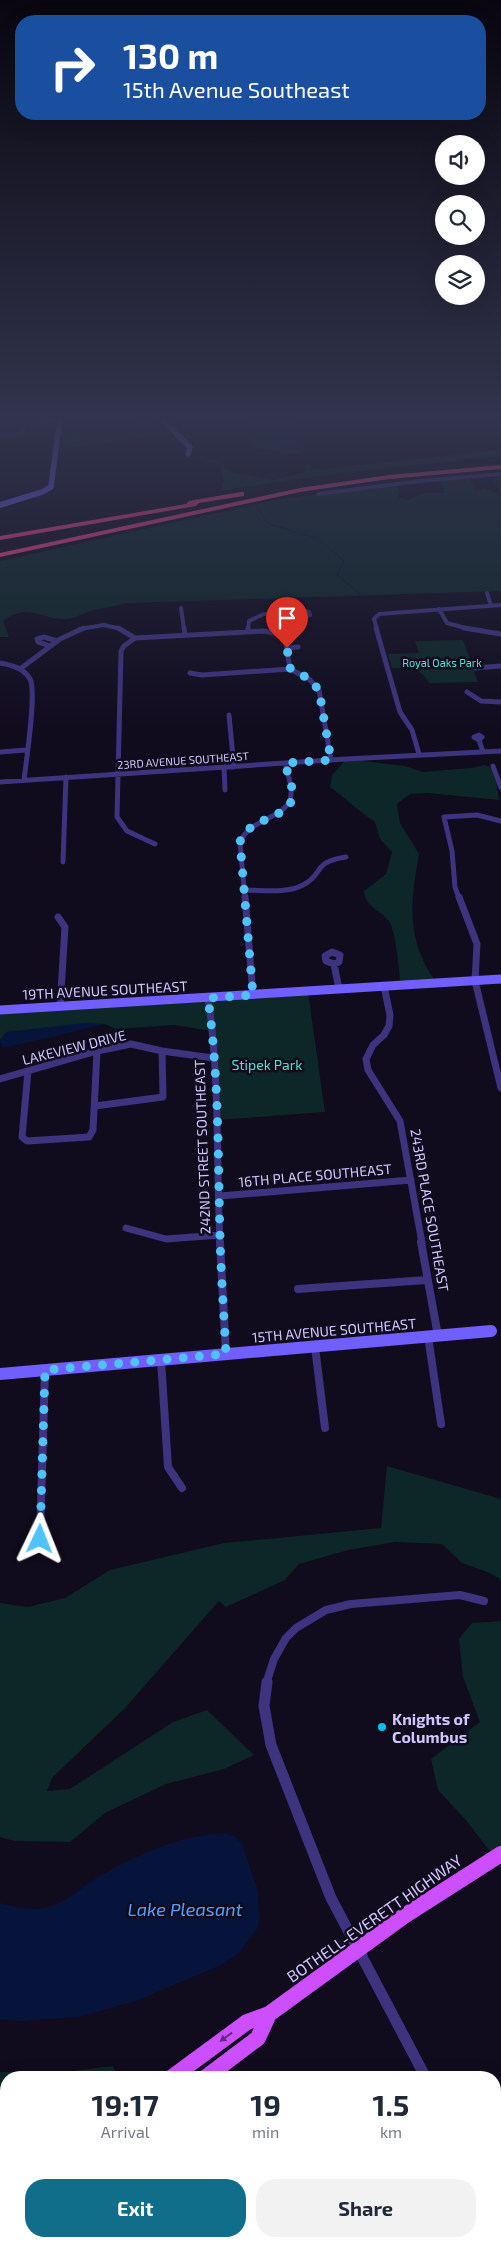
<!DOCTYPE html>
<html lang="en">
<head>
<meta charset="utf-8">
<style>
	body { margin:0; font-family:"Exo 2",sans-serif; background:#f2f2f3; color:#1f2937; height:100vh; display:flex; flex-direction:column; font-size:19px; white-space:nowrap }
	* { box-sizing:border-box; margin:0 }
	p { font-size:16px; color:#747a83 }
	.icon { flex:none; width:28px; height:28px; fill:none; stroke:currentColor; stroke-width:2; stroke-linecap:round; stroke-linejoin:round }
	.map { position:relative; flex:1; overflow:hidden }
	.side { position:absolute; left:0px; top:2071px; width:501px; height:176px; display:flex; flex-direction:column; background:#fff; border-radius:20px 20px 0 0; box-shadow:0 5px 20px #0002 }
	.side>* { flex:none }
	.guide { position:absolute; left:15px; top:15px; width:471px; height:105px; border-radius:20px; box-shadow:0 5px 20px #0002; background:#1a4fa0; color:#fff; overflow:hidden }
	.fabs { position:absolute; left:435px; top:135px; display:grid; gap:10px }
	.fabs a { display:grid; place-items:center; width:50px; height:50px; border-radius:50%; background:#fff; box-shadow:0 5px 20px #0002; font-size:25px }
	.pin { position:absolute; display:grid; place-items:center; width:42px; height:42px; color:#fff; margin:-51px -21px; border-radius:50% 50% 50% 0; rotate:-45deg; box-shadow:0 0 5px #0007 }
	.pin .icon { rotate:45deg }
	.me { position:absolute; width:55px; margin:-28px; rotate:2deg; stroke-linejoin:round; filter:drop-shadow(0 0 4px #0008) }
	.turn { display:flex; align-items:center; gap:18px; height:105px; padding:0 25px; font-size:22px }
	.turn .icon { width:65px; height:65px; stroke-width:2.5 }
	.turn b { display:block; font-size:35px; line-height:42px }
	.eta { display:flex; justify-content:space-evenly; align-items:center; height:85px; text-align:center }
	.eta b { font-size:30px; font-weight:700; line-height:35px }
	.button { display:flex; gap:10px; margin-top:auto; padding:10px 25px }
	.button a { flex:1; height:58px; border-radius:20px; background:#116e8b; color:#fff; font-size:20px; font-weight:700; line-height:58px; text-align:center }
	.button a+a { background:#f2f2f3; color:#1f2937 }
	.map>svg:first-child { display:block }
	.green { fill:#0d2627 }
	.water { fill:#06143b }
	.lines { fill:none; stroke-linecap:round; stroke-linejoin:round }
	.stream { stroke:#06143b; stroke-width:1 }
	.street-far4 { stroke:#3d337f; stroke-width:4 }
	.street-far3 { stroke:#3d337f; stroke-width:5 }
	.street-far2 { stroke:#3d337f; stroke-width:7 }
	.street-far1 { stroke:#3d337f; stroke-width:8 }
	.street { stroke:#3d337f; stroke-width:11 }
	.secondary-far2 { stroke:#715eff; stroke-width:5.5 }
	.secondary-far1 { stroke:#715eff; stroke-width:9 }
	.secondary { stroke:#715eff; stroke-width:12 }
	.primary { stroke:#cd4eff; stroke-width:16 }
	.highway { fill:#ff428b; fill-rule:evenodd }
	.oneway { fill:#652983 }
	.route { stroke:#4fc3f7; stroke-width:9; stroke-dasharray:0 16.2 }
	.poi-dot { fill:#00c3f2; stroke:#100b1d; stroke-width:2 }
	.labels { text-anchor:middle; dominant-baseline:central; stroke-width:5; stroke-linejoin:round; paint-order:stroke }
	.far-park-label { font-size:11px; fill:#4ee4cc; stroke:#100b1d }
	.far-street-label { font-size:11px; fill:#d3c7ff; stroke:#100b1d }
	.street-label { font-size:14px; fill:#d3c7ff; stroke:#100b1d }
	.park-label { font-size:14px; fill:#4ee4cc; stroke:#100b1d }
	.near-poi-label { font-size:16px; font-weight:bold; fill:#d3c7ff; stroke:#100b1d; text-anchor:start }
	.near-street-label { font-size:16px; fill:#d3c7ff; stroke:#100b1d }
	.near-water-label { font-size:18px; font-style:italic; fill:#55a0ff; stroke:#100b1d }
</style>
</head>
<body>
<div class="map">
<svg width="501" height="2247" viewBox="0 0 501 2247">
	<rect width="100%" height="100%" fill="#100b1d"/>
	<path class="green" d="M125 418H155L168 429 170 434 66 448 65 446 67 425Z
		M164 418H230L174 428Z
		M233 418H295L303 455 255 448Z
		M501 450V456L356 471 223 490 222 482H224L220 466 222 464 198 459 200 457 221 462 227 471 273 480 303 473 304 465H310L312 469 316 470Z
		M501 477V591L128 603C116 606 103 608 90 611 83 613 76 618 68 619 42 621 28 601 3 621L9 637H0V561L276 500 394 484 400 491 397 497 407 500 423 493H445L441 481 470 479 475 491 485 488 496 493 499 491 497 485 492 482 495 478Z
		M463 640 478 682 429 683C421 667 408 668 392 668L388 654 419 653 415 641Z
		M346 759 405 766 423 772 471 768 485 765 494 769 499 800 427 793 410 794 397 804 400 823 419 854C410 904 406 941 437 983L401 986C399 973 396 928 388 920 380 910 365 907 364 891L386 874 392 852 380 839 375 822C359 812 346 798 330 787L332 775Z
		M308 992 325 1112 218 1120 213 1031 174 1025 116 1029 105 1024 7 1032 0 1040V1010Z
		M387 1466 501 1499V1580L490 1573 462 1563 442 1544 395 1542 348 1550 299 1564 285 1580 226 1607 219 1601 125 1708 52 1778 47 1791 70 1789 173 1722 207 1710 254 1755 224 1769 166 1784 105 1813 70 1842 15 1841 0 1837V1603L28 1607 65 1598 110 1570 224 1543 381 1528Z
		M501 1621V1854L495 1858 466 1820 438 1790 431 1759 480 1722 463 1677 459 1639 472 1623Z
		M113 2066 117 2077 6 2078V2115H0V2072H65Z"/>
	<path class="water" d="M255 418H294L300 449 288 450 267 445 254 439 246 428Z
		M85 1023 106 1024 9 1047H2L0 1041 6 1032Z
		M223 1833 234 1836 242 1844 257 1887 260 1919 257 1929 238 1954 221 1965 136 2001 78 2017 22 2021 0 2019V1903C18 1908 35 1912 52 1906 69 1900 83 1886 98 1877 137 1855 178 1836 223 1833Z"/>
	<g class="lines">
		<path class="stream" d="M0 472C17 468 29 454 45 448L44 442 52 436 189 418
			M254 503 269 524 317 538 344 561 337 575 367 600 381 608"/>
		<path class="street-far4" d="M0 423 60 420
			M0 436 21 434 26 422
			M318 494 421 481 501 474
			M487 593 491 606
			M181 608 184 629
			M439 609 447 623 469 629
			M300 610 309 612 310 615 303 618 294 616 293 613Z
			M80 629 104 625 121 629
			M248 629 249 621 264 614H293
			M377 629 374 619 379 614 501 605"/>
		<path class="street-far3" d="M118 628 135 638
			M184 628 185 635
			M376 628 400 712 412 730 419 754
			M464 628 501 634
			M248 631V628
			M50 646 38 642 37 639 44 637 57 641
			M287 648 298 647
			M0 663C11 665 24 668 30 679 37 692 26 762 24 780
			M475 668 501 666
			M20 669 60 639 84 628
			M190 673 202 675 290 669
			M467 692 481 701 501 702
			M229 715 234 767
			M479 735 482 737 479 740 474 737Z
			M479 740 483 752
			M0 752 26 750
			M493 766 501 788
			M224 767 225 790
			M0 782 346 759 501 751
			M155 844 127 831 117 817 121 651 124 646 135 638 264 631 278 634 285 639 290 669 309 679 319 690 331 760
			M63 862 66 777
			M245 890C263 890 286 894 303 885 325 874 311 862 346 857
			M245 898 240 843C249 817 290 819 291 794 292 783 287 773 285 763
			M459 898 455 887 452 851 444 817 477 815 501 821"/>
		<path class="street-far2" d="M245 897 253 995
			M459 897 477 944 475 981 501 1088
			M58 917 65 927 60 1007
			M332 952 340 955 339 962 334 964 326 961 325 956Z
			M334 964 339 989
			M384 986 390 1015 389 1026 384 1035 373 1045 366 1059 368 1070 400 1121 422 1243
			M208 998C220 1079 216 1161 220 1243
			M28 1071 22 1137 27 1141 89 1137 93 1130 97 1051
			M0 1079 97 1051 131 1044 162 1051 213 1058
			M95 1106 163 1097 162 1051
			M220 1196 411 1180
			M126 1228 166 1239 220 1235"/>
		<path class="street-far1" d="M220 1242 226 1354
			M421 1242 438 1336
			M298 1289 427 1280
			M428 1336 441 1424
			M315 1347 325 1428
			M161 1360 168 1467 182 1488
			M40 1539 45 1370
			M266 1684 274 1659 286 1638 296 1628 326 1610 351 1604 460 1595 484 1601"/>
		<path class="street" d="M267 1682 264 1706 271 1745 331 1898 426 2078
			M495 2175 501 2181
			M495 2196 501 2192
			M481 2241 483 2247"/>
		<path class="secondary-far2" d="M161 418 190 447 188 454
			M0 505 42 492 51 487 60 418"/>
		<path class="secondary-far1" d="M0 1010 501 979"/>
		<path class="secondary" d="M0 1374 491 1331"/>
		<path class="primary" d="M171 2078 247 2022 269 2014 404 1916 501 1854
			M205 2078 258 2038 269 2014
			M0 2205 6 2200"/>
		<path class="highway" d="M501 465V469L389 479 300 492 0 557V553L300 488 389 475Z
			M241 492H244V496L199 503 196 506 0 540V536L186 504 189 501Z"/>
	</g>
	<defs><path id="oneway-solid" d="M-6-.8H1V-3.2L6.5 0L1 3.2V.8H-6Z" transform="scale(1.25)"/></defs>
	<use class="oneway" href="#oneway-solid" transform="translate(226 2037) rotate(144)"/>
	<linearGradient id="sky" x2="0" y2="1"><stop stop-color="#090610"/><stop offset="0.57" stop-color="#31344c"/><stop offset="1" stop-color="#31344c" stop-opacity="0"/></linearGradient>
	<rect width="501" height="733" fill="url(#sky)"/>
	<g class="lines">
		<path class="route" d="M40 1539 45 1370 226 1354C224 1315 221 1276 220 1237 218 1157 219 1077 208 998L253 995 240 842C246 818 289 819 292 798 294 787 287 773 285 763L331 760 319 690 309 679 290 668 287 648"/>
	</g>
	<circle class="poi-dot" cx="382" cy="1727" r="5"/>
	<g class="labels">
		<g class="far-park-label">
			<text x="442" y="662">Royal Oaks Park</text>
		</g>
		<g class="far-street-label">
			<text transform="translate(183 760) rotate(-4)">23RD AVENUE SOUTHEAST</text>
		</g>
		<g class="street-label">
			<text transform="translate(105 990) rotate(-3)">19TH AVENUE SOUTHEAST</text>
			<text transform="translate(74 1047) rotate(-14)">LAKEVIEW DRIVE</text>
			<text transform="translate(202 1147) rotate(-92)">242ND STREET SOUTHEAST</text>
			<text transform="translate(315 1175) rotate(-5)">16TH PLACE SOUTHEAST</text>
			<text transform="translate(430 1210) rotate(80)">243RD PLACE SOUTHEAST</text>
			<text transform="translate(334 1330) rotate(-5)">15TH AVENUE SOUTHEAST</text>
		</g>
		<g class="park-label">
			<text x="267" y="1064">Stipek Park</text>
		</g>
		<g class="near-poi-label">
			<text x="392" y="1718">Knights of<tspan x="392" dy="18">Columbus</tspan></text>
		</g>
		<g class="near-street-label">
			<text transform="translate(374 1918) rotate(-35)">BOTHELL-EVERETT HIGHWAY</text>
		</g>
		<g class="near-water-label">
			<text x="185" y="1909">Lake Pleasant</text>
		</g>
	</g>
</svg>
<div class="fabs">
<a><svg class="icon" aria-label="sound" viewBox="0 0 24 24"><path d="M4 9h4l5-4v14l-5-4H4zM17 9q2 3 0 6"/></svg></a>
<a><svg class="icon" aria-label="search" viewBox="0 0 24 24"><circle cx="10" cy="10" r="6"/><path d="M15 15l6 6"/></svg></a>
<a><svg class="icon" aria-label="layers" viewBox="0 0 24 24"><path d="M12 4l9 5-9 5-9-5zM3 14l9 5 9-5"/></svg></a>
</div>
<div class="pin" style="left:287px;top:648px;background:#d93025"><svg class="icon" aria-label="arrive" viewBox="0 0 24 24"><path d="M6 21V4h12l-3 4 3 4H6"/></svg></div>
<svg class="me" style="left:40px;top:1539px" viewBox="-20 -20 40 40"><path d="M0-17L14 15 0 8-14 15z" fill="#4fc3f7" stroke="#fff" stroke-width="4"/></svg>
<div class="guide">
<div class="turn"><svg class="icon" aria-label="right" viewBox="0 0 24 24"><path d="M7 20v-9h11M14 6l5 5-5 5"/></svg><div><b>130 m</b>15th Avenue Southeast</div></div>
</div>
<section class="side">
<div class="eta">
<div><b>19:17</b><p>Arrival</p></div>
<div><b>19</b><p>min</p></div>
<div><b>1.5</b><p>km</p></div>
</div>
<div class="button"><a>Exit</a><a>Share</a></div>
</section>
</div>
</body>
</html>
